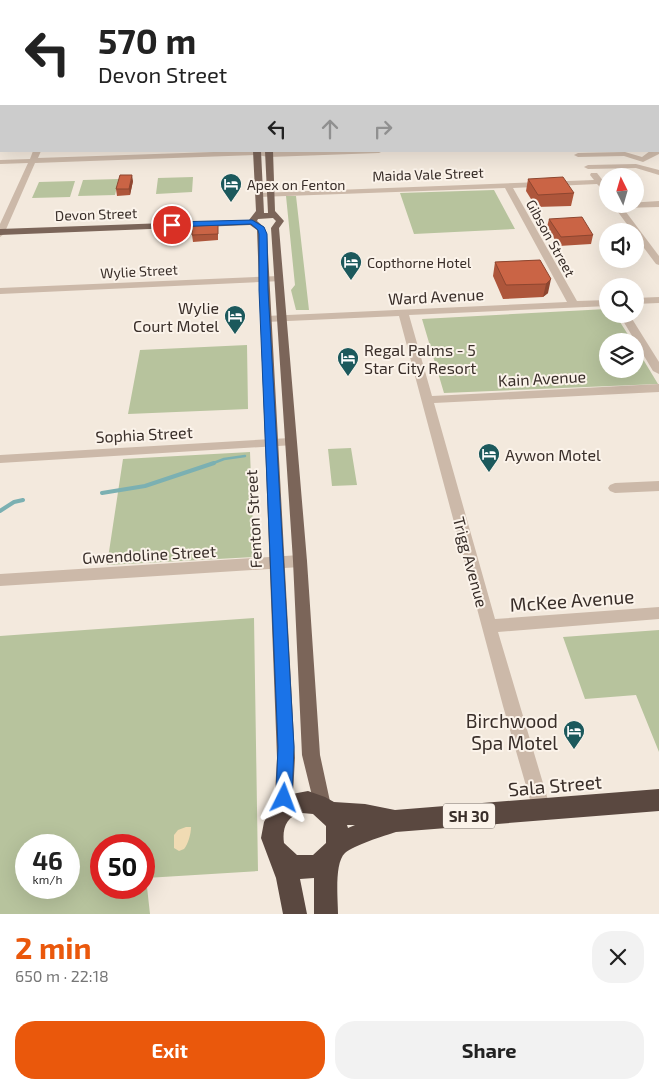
<!DOCTYPE html>
<html lang="en">
<head>
<meta charset="utf-8">
<style>
	body { margin:0; font-family:"Exo 2",sans-serif; background:#f2f2f2; color:#222; height:100vh; display:flex; flex-direction:column; font-size:19px; white-space:nowrap }
	* { box-sizing:border-box; margin:0 }
	p { font-size:16px; color:#767676 }
	.icon { flex:none; width:28px; height:28px; fill:none; stroke:currentColor; stroke-width:2; stroke-linecap:round; stroke-linejoin:round }
	.map { position:relative; height:914px; overflow:hidden }
	.panel { display:flex; flex-direction:column; background:#fff; flex:1 }
	.panel>* { flex:none }
	.top-card { position:absolute; left:0px; top:0px; width:660px; height:152px; box-shadow:0 5px 20px #0002; background:#fff; color:#222; overflow:hidden }
	.needle { width:32px; rotate:355deg }
	.controls { position:absolute; left:599px; top:168px; display:grid; gap:10px }
	.controls a { display:grid; place-items:center; width:45px; height:45px; border-radius:50%; background:#fff; box-shadow:0 5px 20px #0002; font-size:25px }
	.speed { position:absolute; left:15px; top:834px; display:flex; gap:10px; font-size:25px; font-weight:700; text-align:center }
	.speed>* { display:grid; place-content:center; width:65px; height:65px; border-radius:50%; background:#fff; box-shadow:0 5px 20px #0002; line-height:1 }
	.speed small { font-size:12px; font-weight:400 }
	.speed .limit { border:8px solid #d22; background:#fff; color:#111 }
	.pin { position:absolute; display:grid; place-items:center; width:42px; height:42px; color:#fff; margin:-21px; border:2px solid #fff; border-radius:50%; box-shadow:0 1px 5px #0007 }
	.me { position:absolute; width:55px; margin:-28px; rotate:3deg; stroke-linejoin:round; filter:drop-shadow(0 0 4px #0008) }
	.turn { display:flex; align-items:center; gap:18px; height:105px; padding:0 15px; font-size:22px }
	.turn .icon { width:65px; height:65px; stroke-width:2.5 }
	.turn b { display:block; font-size:35px; line-height:42px }
	.lanes { display:flex; align-items:center; height:48px; padding:0 15px; background:#0003; justify-content:center; gap:25px; direction:ltr }
	.lanes .off { opacity:.35 }
	.round { display:grid; place-items:center; flex:none; width:52px; height:52px; border-radius:20px; background:#f2f2f2 }
	.head { display:flex; align-items:center; justify-content:space-between; height:85px; padding:0 15px }
	h1 { font-size:30px; font-weight:700; line-height:38px; color:#ea580c }
	.cta { display:flex; gap:10px; margin-top:auto; padding:10px 15px }
	.cta a { flex:1; height:58px; border-radius:20px; background:#ea580c; color:#fff; font-size:20px; font-weight:700; line-height:58px; text-align:center }
	.cta a+a { background:#f2f2f2; color:#222 }
	.map>svg:first-child { display:block }
	.green { fill:#b7c39d; fill-rule:evenodd }
	.sand { fill:#f0dbb3 }
	.lines { fill:none; stroke-linecap:round; stroke-linejoin:round }
	.stream-far1 { stroke:#7bb0b2; stroke-width:2.5 }
	.stream { stroke:#7bb0b2; stroke-width:4 }
	.minor { fill:#ccb9a9; fill-rule:evenodd }
	.major { fill:#7b6559; fill-rule:evenodd }
	.highway { fill:#5a4840; fill-rule:evenodd }
	.wall { fill:#ae563b }
	.shaded-wall { fill:#8d4630 }
	.building { fill:#ca6445; stroke:#8d4630 }
	.route { fill:#1a73e8; stroke:#114b97 }
	.labels { text-anchor:middle; dominant-baseline:central; stroke-width:4; stroke-linejoin:round; paint-order:stroke }
	.far-street-label { font-size:14px; fill:#392e29; stroke:#fbf3ea }
	.far-poi-label { font-size:14px; fill:#392e29; stroke:#fbf3ea; text-anchor:start }
	.shield { fill:#fbf3ea; stroke:#736963; stroke-width:1 }
	.shield-label { font-size:15px; font-weight:bold; fill:#392e29 }
	.street-label { font-size:16px; fill:#392e29; stroke:#fbf3ea }
	.poi-label { font-size:16px; fill:#392e29; stroke:#fbf3ea; text-anchor:start }
	.near-street-label { font-size:19px; fill:#392e29; stroke:#fbf3ea }
	.near-poi-label { font-size:19px; fill:#392e29; stroke:#fbf3ea; text-anchor:end }
</style>
</head>
<body>
<div class="map">
<svg width="659" height="914" viewBox="0 0 659 914">
	<rect width="100%" height="100%" fill="#f3e9dd"/>
	<path class="green" d="M264 0H567L573 1H264Z
		M193 177 192 192 156 194 158 178Z
		M119 179 115 195 78 196 83 180Z
		M75 181 70 197 32 198 39 182Z
		M494 190 515 229 414 234 400 193Z
		M286 196H296L309 310H296L291 290 295 285Z
		M607 309 608 314H615L632 341H608V369H635V346L658 384 444 393 422 319Z
		M247 345 248 409 128 414 140 350Z
		M351 448 357 485 332 486 328 449Z
		M250 452 254 557 107 565 123 459Z
		M254 618 258 871 146 878 150 914H0V636ZM26 845H69V888H26ZM101 845H144V888H101Z
		M659 630V752L636 695 585 699 563 637Z"/>
	<path class="sand" d="M186 827H191C191 834 188 844 184 849L179 851 174 848V835L178 830Z"/>
	<g class="lines">
		<path class="stream-far1" d="M211 464 224 459 245 456"/>
		<path class="stream" d="M102 493 145 486 214 463
			M0 511 14 502 23 500"/>
		<path class="minor" d="M98 0H104V1H99Z
			M0 12H1V16H0Z
			M0 33H1V37H0Z
			M0 59H1V63H0Z
			M0 89H1V93H0Z
			M0 123H1V127H0Z
			M659 150V154L643 162 624 156 578 157 574 155 578 153 625 152 642 157 650 151Z
			M33 151H41L38 158 243 151H383L379 153 269 157 257 155 35 163 4 234 0 237V224L28 163 0 164V160L30 159Z
			M636 164 659 170V175L636 168 588 169 584 167 588 165Z
			M591 173H597L608 187V195L597 184 513 188 577 301 608 300V306L409 315 432 396 659 384V392L434 403 495 619 659 607V619L498 632 551 810 548 816 542 819 536 816 533 810 503 706 399 316 266 322 261 319 266 316 567 302 505 188 259 197 255 195 259 193 594 180 590 175Z
			M659 201V207L623 208 659 256V265L656 264 635 236V231H632L612 204Z
			M279 276 282 277V281L0 294V288Z
			M659 297V303L635 304V298Z
			M619 314H629L659 362V374L653 371Z
			M290 438 294 439 296 442 294 445 0 463V455Z
			M659 481V491L615 493 610 491 608 488 610 485 615 483Z
			M300 555 305 557 307 561 305 565 300 567 0 586V574Z"/>
		<path class="major" d="M254 0H260V1H255Z
			M569 0H579L580 1H571Z
			M253 151H261L264 213H268L265 151H273L275 211 284 221 279 228 307 561 320 755 331 806 328 812 322 815 316 812 302 755 293 561 271 228 276 221 273 218 258 219 257 221 264 227 267 234 295 758 292 811 289 817 283 820 277 817 274 811 277 758 257 230 250 225 0 235V229L249 220 256 211Z"/>
		<path class="highway" d="M659 789V811L396 832C384 836 354 845 345 853 334 863 338 900 338 914H314V878L300 879 307 914H283L276 878 261 838 264 822 274 804 292 794 308 791 325 797 334 802 365 804 395 810ZM302 813 313 814 326 826V843L313 855H297L284 843C282 829 286 816 302 813ZM347 825H355L348 828Z"/>
	</g>
	<path class="wall" d="M528 179 574 193 571 206 536 207 526 191Z
		M133 181 130 195 117 196 116 189Z
		M549 219 593 235 591 244 559 246 547 227Z
		M218 225V240L193 242 192 235Z
		M540 260 548 293 543 297 503 299 493 276 495 262Z"/>
	<path class="shaded-wall" d="M132 175 133 181 130 195 129 189Z
		M551 279 548 293 543 297 546 284Z"/>
	<path class="building" d="M120 175H132L129 189H116Z
		M563 177 574 193 538 195 528 179Z
		M582 217 593 235 561 237 549 219Z
		M218 225V234L192 235V226Z
		M540 260 551 279 546 284 506 285 495 262Z"/>
	<path class="route" d="M252 220 264 227 267 234 268 290 294 747 292 798 290 804 284 807 278 804 276 798 278 747 259 290V234L258 230 251 224 172 227 168 225 172 222Z"/>
	<defs>
		<g id="hotel-pin" transform="scale(1.125)"><path d="M0 17L-7.5 6A9.5 9.5 0 1 1 7.5 6Z" fill="#1c595c" stroke="#fbf3ea"/><path d="M-6-4.5h1.5V1H6V5H4.5V3h-9V5H-6ZM-4 0a1.8 1.8 0 1 1 3.6 0ZM.5 0V-2.5h3Q6-2.5 6 0Z" fill="#fff"/></g>
	</defs>
	<g fill-rule="evenodd">
		<use href="#hotel-pin" x="231" y="184"/>
		<use href="#hotel-pin" x="351" y="262"/>
		<use href="#hotel-pin" x="235" y="316"/>
		<use href="#hotel-pin" x="348" y="358"/>
		<use href="#hotel-pin" x="489" y="454"/>
		<use href="#hotel-pin" x="574" y="731"/>
	</g>
	<g class="labels">
		<g class="far-street-label">
			<text transform="translate(428 174) rotate(-2)">Maida Vale Street</text>
			<text transform="translate(96 214) rotate(-2)">Devon Street</text>
			<text transform="translate(551 238) rotate(61)">Gibson Street</text>
			<text transform="translate(139 271) rotate(-3)">Wylie Street</text>
		</g>
		<g class="far-poi-label">
			<text x="247" y="184">Apex on Fenton</text>
			<text x="367" y="262">Copthorne Hotel</text>
		</g>
		<rect class="shield" x="443" y="803.5" width="52" height="25" rx="4"/>
		<g class="shield-label">
			<text x="469" y="816">SH 30</text>
		</g>
		<g class="street-label">
			<text transform="translate(436 296) rotate(-3)">Ward Avenue</text>
			<text transform="translate(542 378) rotate(-3)">Kain Avenue</text>
			<text transform="translate(144 434) rotate(-3)">Sophia Street</text>
			<text transform="translate(253 519) rotate(-93)">Fenton Street</text>
			<text transform="translate(149 554) rotate(-3)">Gwendoline Street</text>
			<text transform="translate(471 562) rotate(75)">Trigg Avenue</text>
		</g>
		<g class="poi-label">
			<text x="219" y="307" text-anchor="end">Wylie<tspan x="219" dy="18">Court Motel</tspan></text>
			<text x="364" y="349">Regal Palms - 5<tspan x="364" dy="18">Star City Resort</tspan></text>
			<text x="505" y="454">Aywon Motel</text>
		</g>
		<g class="near-street-label">
			<text transform="translate(572 600) rotate(-4)">McKee Avenue</text>
			<text transform="translate(555 785) rotate(-5)">Sala Street</text>
		</g>
		<g class="near-poi-label">
			<text x="558" y="720">Birchwood<tspan x="558" dy="22">Spa Motel</tspan></text>
		</g>
	</g>
</svg>
<div class="controls">
<a><svg class="needle" viewBox="-14 -14 28 28"><path d="M0-13l5 13h-10z" fill="#e53935"/><path d="M0 13l5-13h-10z" fill="#767676"/></svg></a>
<a><svg class="icon" aria-label="sound" viewBox="0 0 24 24"><path d="M4 9h4l5-4v14l-5-4H4zM17 9q2 3 0 6"/></svg></a>
<a><svg class="icon" aria-label="search" viewBox="0 0 24 24"><circle cx="10" cy="10" r="6"/><path d="M15 15l6 6"/></svg></a>
<a><svg class="icon" aria-label="layers" viewBox="0 0 24 24"><path d="M12 4l9 5-9 5-9-5zM3 14l9 5 9-5"/></svg></a>
</div>
<div class="speed"><div>46<small>km/h</small></div><div class="limit">50</div></div>
<div class="pin" style="left:172px;top:225px;background:#d93025"><svg class="icon" aria-label="arrive" viewBox="0 0 24 24"><path d="M6 21V4h12l-3 4 3 4H6"/></svg></div>
<svg class="me" style="left:284px;top:798px" viewBox="-20 -20 40 40"><path d="M0-17L14 15 0 8-14 15z" fill="#1a73e8" stroke="#fff" stroke-width="4"/></svg>
<div class="top-card">
<div class="turn"><svg class="icon" aria-label="left" viewBox="0 0 24 24"><path d="M17 20v-9H6M10 6l-5 5 5 5"/></svg><div><b>570 m</b>Devon Street</div></div>
<div class="lanes"><svg class="icon" aria-label="left" viewBox="0 0 24 24"><path d="M17 20v-9H6M10 6l-5 5 5 5"/></svg><svg class="icon off" aria-label="ahead" viewBox="0 0 24 24"><path d="M12 20V5M6 11l6-6 6 6"/></svg><svg class="icon off" aria-label="right" viewBox="0 0 24 24"><path d="M7 20v-9h11M14 6l5 5-5 5"/></svg></div>
</div>
</div>
<section class="panel">
<div class="head"><div><h1>2 min</h1><p>650 m · 22:18</p></div><a class="round"><svg class="icon" aria-label="close" viewBox="0 0 24 24"><path d="M6 6l12 12M18 6L6 18"/></svg></a></div>
<div class="cta"><a>Exit</a><a>Share</a></div>
</section>
</body>
</html>
